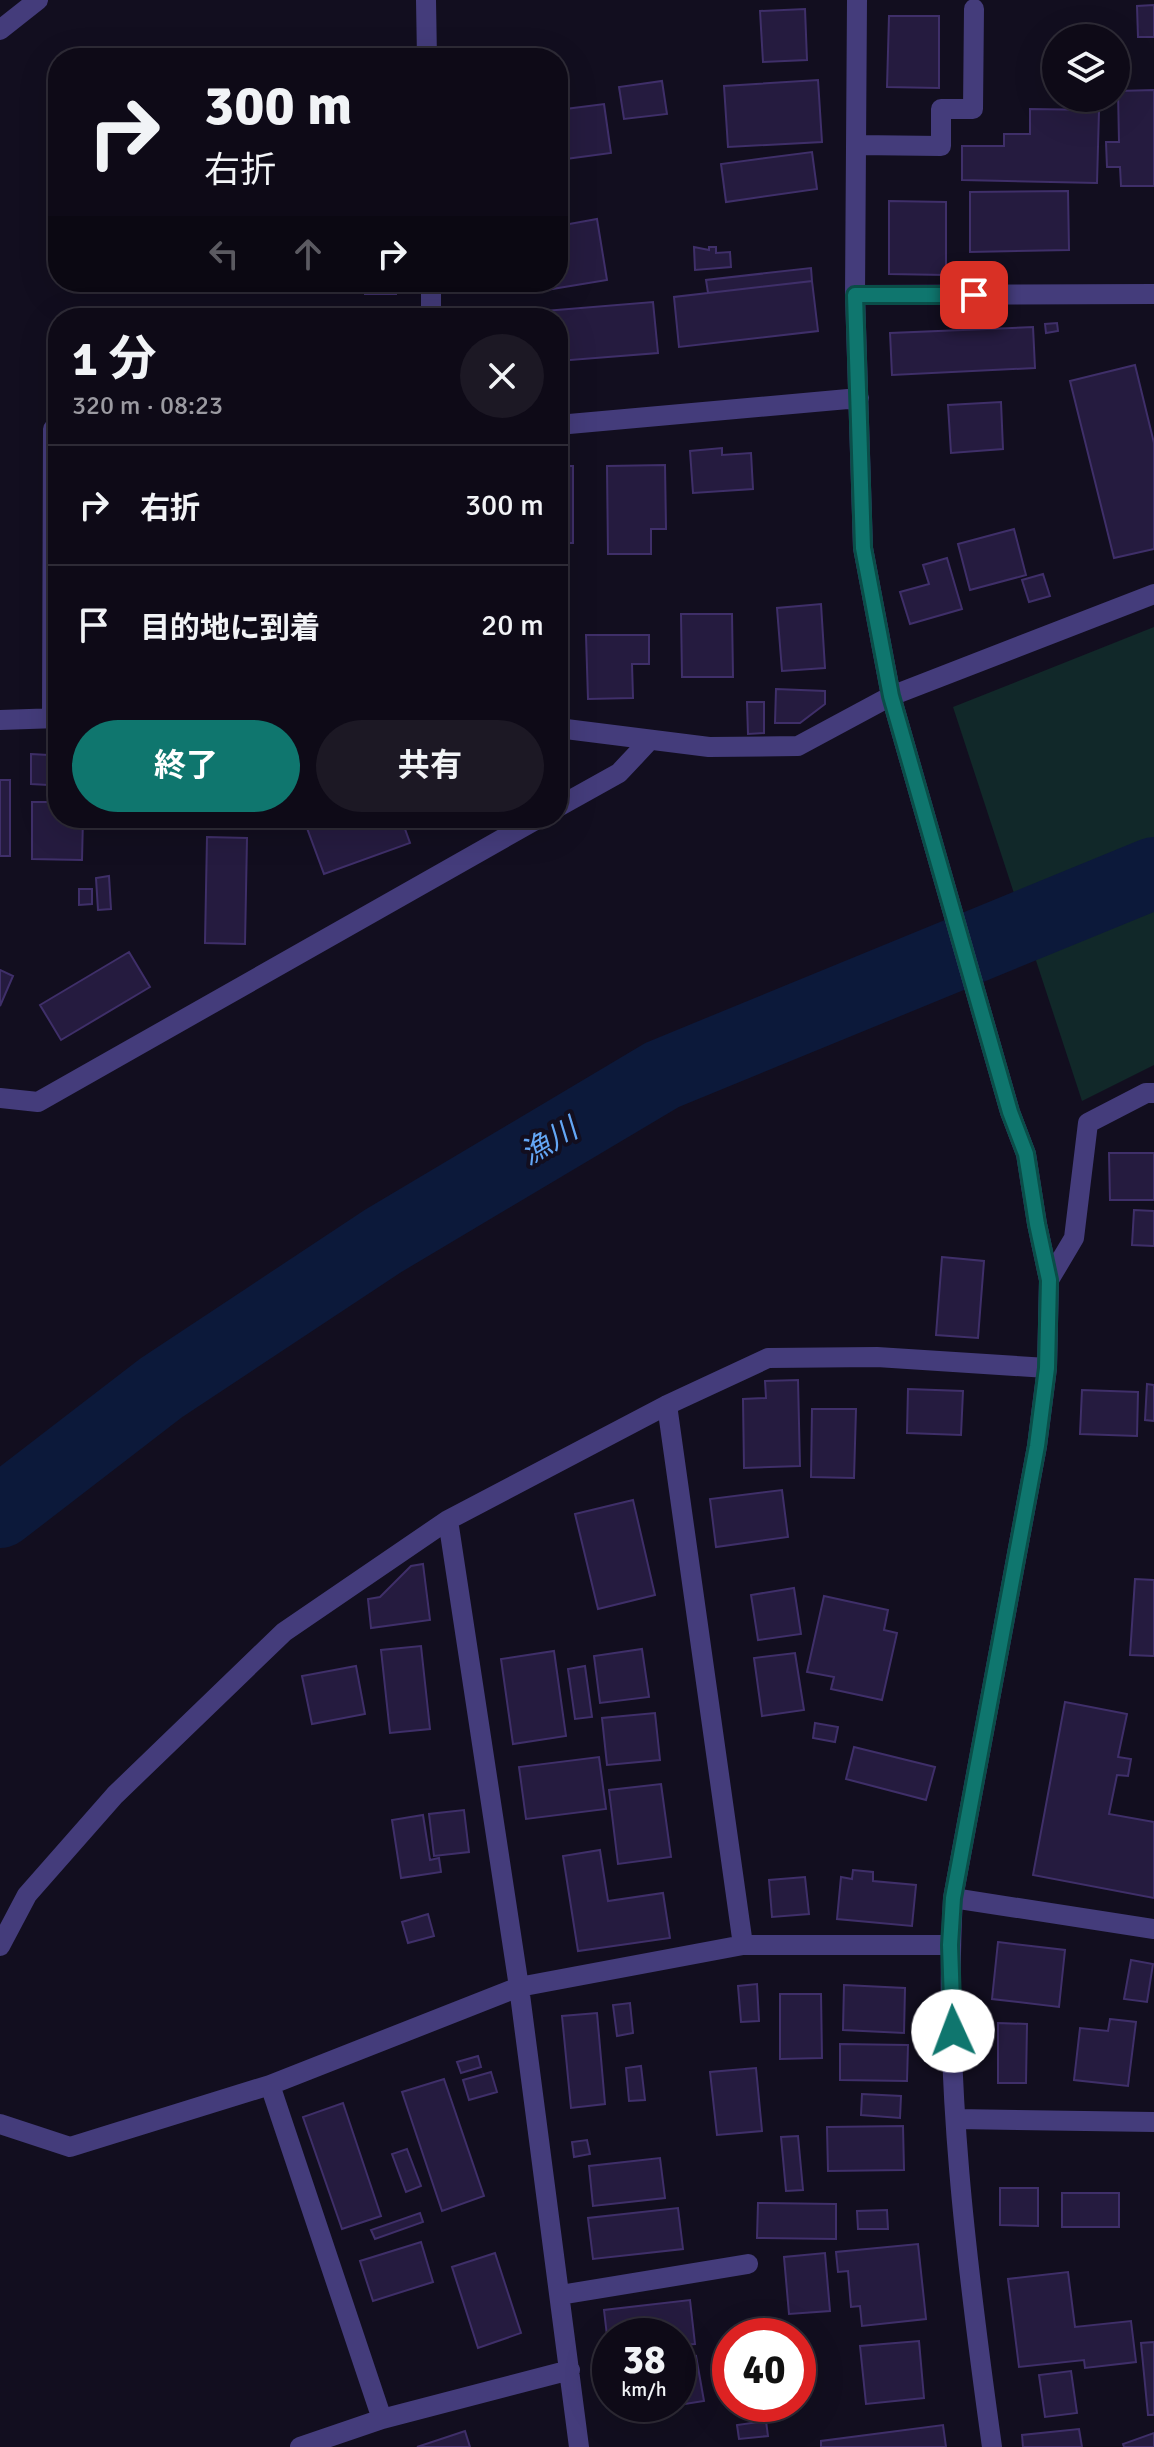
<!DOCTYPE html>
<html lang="ja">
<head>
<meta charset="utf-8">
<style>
	body { margin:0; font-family:Signika,"Noto Sans JP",sans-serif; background:#1c1824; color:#f1f3f6; height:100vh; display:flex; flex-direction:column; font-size:30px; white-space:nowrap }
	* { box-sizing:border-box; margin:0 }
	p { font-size:26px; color:#9b9aa1 }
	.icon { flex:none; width:44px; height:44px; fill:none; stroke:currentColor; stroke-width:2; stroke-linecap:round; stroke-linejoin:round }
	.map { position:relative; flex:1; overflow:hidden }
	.sheet { position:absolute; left:48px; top:308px; width:520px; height:520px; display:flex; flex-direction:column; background:#0e0a17; border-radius:32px; box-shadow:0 8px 32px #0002,0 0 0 2px #2e2b36 }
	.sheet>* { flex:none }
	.guide { position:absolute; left:48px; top:48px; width:520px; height:244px; border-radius:32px; box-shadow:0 8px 32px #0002,0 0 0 2px #2e2b36; background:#0e0a17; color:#f1f3f6; overflow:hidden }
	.fabs { position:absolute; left:1042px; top:24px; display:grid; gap:16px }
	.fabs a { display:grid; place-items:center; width:88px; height:88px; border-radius:50%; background:#0e0a17; box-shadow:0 8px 32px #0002,0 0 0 2px #2e2b36; font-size:40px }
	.speed { position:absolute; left:592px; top:2318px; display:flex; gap:16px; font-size:40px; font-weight:700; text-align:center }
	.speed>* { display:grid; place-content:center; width:104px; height:104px; border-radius:50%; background:#0e0a17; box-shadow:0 8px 32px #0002,0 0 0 2px #2e2b36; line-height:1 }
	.speed small { font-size:20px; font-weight:400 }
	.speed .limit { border:12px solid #d22; background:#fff; color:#111 }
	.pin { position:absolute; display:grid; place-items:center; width:68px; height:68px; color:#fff; margin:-34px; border-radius:16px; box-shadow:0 4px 12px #0006 }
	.me { position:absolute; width:88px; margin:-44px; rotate:358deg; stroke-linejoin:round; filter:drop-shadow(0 0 6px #0008) }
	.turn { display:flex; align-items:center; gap:28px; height:168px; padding:0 24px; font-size:36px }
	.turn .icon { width:104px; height:104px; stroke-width:2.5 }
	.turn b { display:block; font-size:56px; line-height:68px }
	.lanes { display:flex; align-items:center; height:76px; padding:0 24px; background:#0003; justify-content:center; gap:40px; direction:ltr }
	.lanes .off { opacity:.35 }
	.round { display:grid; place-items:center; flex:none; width:84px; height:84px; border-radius:42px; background:#1c1824 }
	.overview { display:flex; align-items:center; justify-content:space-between; height:136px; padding:0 24px }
	h1 { font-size:48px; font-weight:700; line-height:60px }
	.action { display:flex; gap:16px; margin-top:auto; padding:16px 24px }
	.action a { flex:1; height:92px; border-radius:48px; background:#0f766e; color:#fff; font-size:32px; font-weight:700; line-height:92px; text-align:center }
	.action a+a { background:#1c1824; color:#f1f3f6 }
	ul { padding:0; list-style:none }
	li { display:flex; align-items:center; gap:24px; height:120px; padding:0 24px; border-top:2px solid #2e2b36 }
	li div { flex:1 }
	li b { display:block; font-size:30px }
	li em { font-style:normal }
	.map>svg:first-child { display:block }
	.green { fill:#112829 }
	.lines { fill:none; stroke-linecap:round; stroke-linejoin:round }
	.river { stroke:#0c193a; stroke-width:72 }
	.building { fill:#251b3f; stroke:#3f2f69; stroke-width:2 }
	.minor { stroke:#443c7b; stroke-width:20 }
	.route-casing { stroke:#0a4d48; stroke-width:20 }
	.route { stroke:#0f766e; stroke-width:14 }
	.labels { text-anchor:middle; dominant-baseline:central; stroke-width:8; stroke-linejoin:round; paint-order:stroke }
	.water-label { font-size:30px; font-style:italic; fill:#64a6f5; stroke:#120e1f }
</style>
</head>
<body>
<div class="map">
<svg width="1154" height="2447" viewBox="0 0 1154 2447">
	<rect width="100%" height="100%" fill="#120e1f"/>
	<path class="green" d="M1154 627V1065L1082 1101 953 707Z"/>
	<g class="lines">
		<path class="river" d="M0 1512 161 1388 383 1241 662 1075 1154 873"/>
	</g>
	<path class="building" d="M1154 5V37H1138L1137 6Z
		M805 9 807 60 763 62 760 11Z
		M889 16H939V88L887 87Z
		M818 80 822 142 728 147 724 86Z
		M662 81 667 114 624 119 619 87Z
		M1154 90V186H1121L1120 167H1107L1106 142H1119L1118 91Z
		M604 104 611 153 558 160V110Z
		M1030 109 1099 110 1097 183 962 180V146H1004V134H1030Z
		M812 152 817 189 726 202 721 164Z
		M1068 191 1069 250 970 252V192Z
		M889 201 946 202V275L889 274Z
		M597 219 607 280 546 290 545 282H558V226Z
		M694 247 709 250V247H716V253L730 252 731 267 695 270Z
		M811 268 812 281 708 293 706 280Z
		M812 281 818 331 679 347 674 297Z
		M365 282H396V294H365Z
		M653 302 658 353 558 361V318H458Z
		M1057 323 1058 331 1046 333 1045 324Z
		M1033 327 1035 368 892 375 890 333Z
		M1135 365 1154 443V549L1114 558 1070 381Z
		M1001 402 1003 449 951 453 948 405Z
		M722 448V455L751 453 753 489 693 493 690 451Z
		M665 465 666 529H651V554H608L607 466Z
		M558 466H573V543H558Z
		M1014 529 1026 575 970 590 958 544Z
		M947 558 962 609 910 624 900 592 929 584 923 565Z
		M1043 574 1050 596 1029 602 1022 580Z
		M821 604 825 668 782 671 777 608Z
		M681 614H732L733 677H682Z
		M586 635H649V664H632L633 698 588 699Z
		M776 689 825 691V704L800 723H775Z
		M747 702H764V733L748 734Z
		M31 754 48 755V785L31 784Z
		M0 780H10V856H0Z
		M32 802H58V818H83L82 860 32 859Z
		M198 818H287V822H198Z
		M309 818H401L410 843 324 874 304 820Z
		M207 837 247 838 245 944 205 943Z
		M109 876 111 909 98 910 96 878Z
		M79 889H92V904L79 905Z
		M129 952 150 987 61 1040 40 1005Z
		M0 970 13 976 0 1006Z
		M1109 1153H1154V1200H1110Z
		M1134 1210 1154 1211V1246L1132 1245Z
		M942 1257 984 1261 978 1338 936 1335Z
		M798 1380 800 1466 744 1468 743 1399 766 1398 765 1381Z
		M1147 1384 1154 1385V1421L1145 1420Z
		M908 1389 963 1391 961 1435 907 1433Z
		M1082 1390 1138 1392 1137 1436 1080 1434Z
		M812 1409H856L854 1478 811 1477Z
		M782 1490 788 1537 716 1547 710 1499Z
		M633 1500 655 1595 598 1609 575 1514Z
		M423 1564 430 1620 371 1628 368 1599 380 1597 411 1566Z
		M1135 1579 1154 1580V1656L1130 1655Z
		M794 1588 801 1634 758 1640 751 1595Z
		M824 1596 888 1610 884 1630 897 1633 882 1700 831 1689 834 1677 807 1672Z
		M421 1646 430 1729 390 1733 381 1650Z
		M642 1649 649 1697 600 1703 594 1656Z
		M554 1651 566 1736 513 1744 501 1659Z
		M795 1653 804 1710 762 1716 754 1658Z
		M356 1666 365 1714 312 1724 302 1676Z
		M585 1666 592 1717 575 1719 568 1669Z
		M1065 1702 1127 1714 1118 1757 1131 1759 1128 1776 1117 1775 1109 1814 1154 1822V1898L1033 1875Z
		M655 1713 660 1760 607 1765 602 1718Z
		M815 1723 838 1727 835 1742 813 1738Z
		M854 1747 935 1767 926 1800 846 1779Z
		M599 1757 606 1809 526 1819 519 1767Z
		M661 1784 671 1857 618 1864 609 1790Z
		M464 1810 469 1852 434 1856 429 1814Z
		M423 1815 430 1860 439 1858 441 1872 401 1878 392 1820Z
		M600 1850 608 1901 663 1893 670 1938 578 1951 563 1856Z
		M853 1870 873 1872V1881L916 1885 912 1926 837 1919 841 1877 852 1879Z
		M805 1877 809 1914 772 1917 769 1880Z
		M428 1914 434 1936 408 1943 402 1922Z
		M998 1942 1065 1950 1059 2007 992 1999Z
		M1131 1960 1153 1964 1147 2002 1124 1999Z
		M757 1984 759 2021 741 2022 738 1986Z
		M844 1985 905 1988 904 2033 843 2030Z
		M780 1994H821L822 2058 780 2059Z
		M630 2003 633 2033 617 2036 613 2005Z
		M597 2013 605 2104 571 2108 562 2016Z
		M1110 2019 1136 2022 1128 2086 1074 2080 1080 2028 1108 2031Z
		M998 2023 1027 2024 1026 2083H998Z
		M840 2044 908 2045 907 2081 840 2080Z
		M478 2056 481 2067 461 2073 457 2062Z
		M641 2066 645 2100 629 2101 626 2068Z
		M756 2068 762 2131 717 2135 710 2072Z
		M491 2072 497 2092 469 2100 463 2080Z
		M444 2079 484 2196 442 2211 402 2092Z
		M862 2094 901 2096 900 2118 861 2115Z
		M343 2103 381 2216 342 2229 303 2117Z
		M903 2126 904 2170 828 2171 827 2127Z
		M798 2136 803 2190 786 2191 781 2137Z
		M587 2140 590 2154 574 2157 572 2142Z
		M407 2149 421 2186 406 2192 392 2154Z
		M660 2158 665 2198 593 2206 589 2166Z
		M1000 2188H1038V2226L1000 2225Z
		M1062 2193H1119V2227H1062Z
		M758 2203 836 2204V2239L757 2238Z
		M678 2208 683 2249 593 2259 588 2218Z
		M887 2210 888 2229H858L857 2211Z
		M420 2213 423 2222 375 2239 371 2230Z
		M421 2242 433 2282 373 2301 360 2261Z
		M918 2244 926 2319 862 2326 860 2306 851 2307 848 2271 838 2272 836 2252Z
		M495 2253 521 2333 478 2348 452 2267Z
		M825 2253 830 2311 789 2314 784 2257Z
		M1068 2272 1075 2327 1131 2321 1136 2362 1085 2368 1084 2360 1019 2367 1008 2279Z
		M690 2300 695 2344 678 2345V2336H610L609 2353 604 2310Z
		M919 2341 924 2398 866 2404 860 2346Z
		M1154 2342V2415H1148L1141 2343Z
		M696 2356 704 2401 634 2412 633 2404H678V2359Z
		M1071 2371 1077 2413 1045 2417 1039 2375Z
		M766 2421 768 2436 739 2439 737 2425Z
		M943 2425 946 2447H821V2441Z
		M1079 2429 1082 2447H1023L1022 2435Z
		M465 2431 470 2447H417Z
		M1154 2433V2447H1124L1123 2444Z"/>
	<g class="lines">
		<path class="minor" d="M426 0 427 58
			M857 0 855 295 863 548 891 696 1010 1112 1026 1154 1037 1224 1049 1280 1047 1368 1037 1446 953 1898C943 2078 967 2268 992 2447
			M0 30 38 0
			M857 145 941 146V109H973L974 9
			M431 282V318
			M855 295 1154 294
			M558 425 859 398
			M52 718 53 429H58
			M0 720 58 718
			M558 728 709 747 798 746 891 696 1154 594
			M558 807 619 773 649 741
			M0 1098 38 1102 539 818
			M1049 1280 1074 1238 1088 1123 1146 1093H1154
			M667 1405 743 1945
			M953 1898 1154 1929
			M0 1946 27 1895 115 1795 284 1632 448 1520
			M270 2085 382 2419
			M956 2119 1154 2122
			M0 2124 70 2147 270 2085 519 1987 743 1945H950
			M560 2295 748 2264
			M300 2447 382 2419 570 2370
			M579 2447 519 1987 448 1520 667 1405 768 1358 877 1357 1047 1368"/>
	</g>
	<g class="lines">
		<g class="route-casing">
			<path id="route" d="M953 2031 950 1945 953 1898 1037 1446 1047 1368 1049 1280 1037 1224 1026 1154 1010 1112 891 696 863 548 855 295H974"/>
		</g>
		<use href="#route" class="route"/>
	</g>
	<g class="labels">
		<g class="water-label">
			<text transform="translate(549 1142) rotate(-31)">漁川</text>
		</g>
	</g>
</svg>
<div class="fabs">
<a><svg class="icon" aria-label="layers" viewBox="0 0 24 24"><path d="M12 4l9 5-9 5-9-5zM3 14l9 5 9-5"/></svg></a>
</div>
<div class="speed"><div>38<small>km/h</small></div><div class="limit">40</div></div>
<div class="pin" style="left:974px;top:295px;background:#d93025"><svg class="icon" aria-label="arrive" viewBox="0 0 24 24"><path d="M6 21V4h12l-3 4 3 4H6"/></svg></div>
<svg class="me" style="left:953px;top:2031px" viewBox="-20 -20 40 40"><circle r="19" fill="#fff"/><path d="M0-13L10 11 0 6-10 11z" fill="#0f766e"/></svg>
<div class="guide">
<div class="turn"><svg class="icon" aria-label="right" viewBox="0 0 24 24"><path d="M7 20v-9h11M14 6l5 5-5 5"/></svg><div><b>300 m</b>右折</div></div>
<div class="lanes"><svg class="icon off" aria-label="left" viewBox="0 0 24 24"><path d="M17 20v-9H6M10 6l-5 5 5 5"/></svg><svg class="icon off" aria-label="ahead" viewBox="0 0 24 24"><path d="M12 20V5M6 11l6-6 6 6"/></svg><svg class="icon" aria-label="right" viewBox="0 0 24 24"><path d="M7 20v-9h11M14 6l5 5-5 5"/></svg></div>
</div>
<section class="sheet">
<div class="overview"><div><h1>1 分</h1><p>320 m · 08:23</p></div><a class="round"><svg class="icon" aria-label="close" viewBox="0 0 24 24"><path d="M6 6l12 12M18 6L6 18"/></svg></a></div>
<ul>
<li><svg class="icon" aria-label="right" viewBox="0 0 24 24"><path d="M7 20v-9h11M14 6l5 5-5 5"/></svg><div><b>右折</b></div><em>300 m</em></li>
<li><svg class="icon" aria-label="arrive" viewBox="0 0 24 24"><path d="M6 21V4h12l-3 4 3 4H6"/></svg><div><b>目的地に到着</b></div><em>20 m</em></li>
</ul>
<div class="action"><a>終了</a><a>共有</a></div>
</section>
</div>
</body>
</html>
